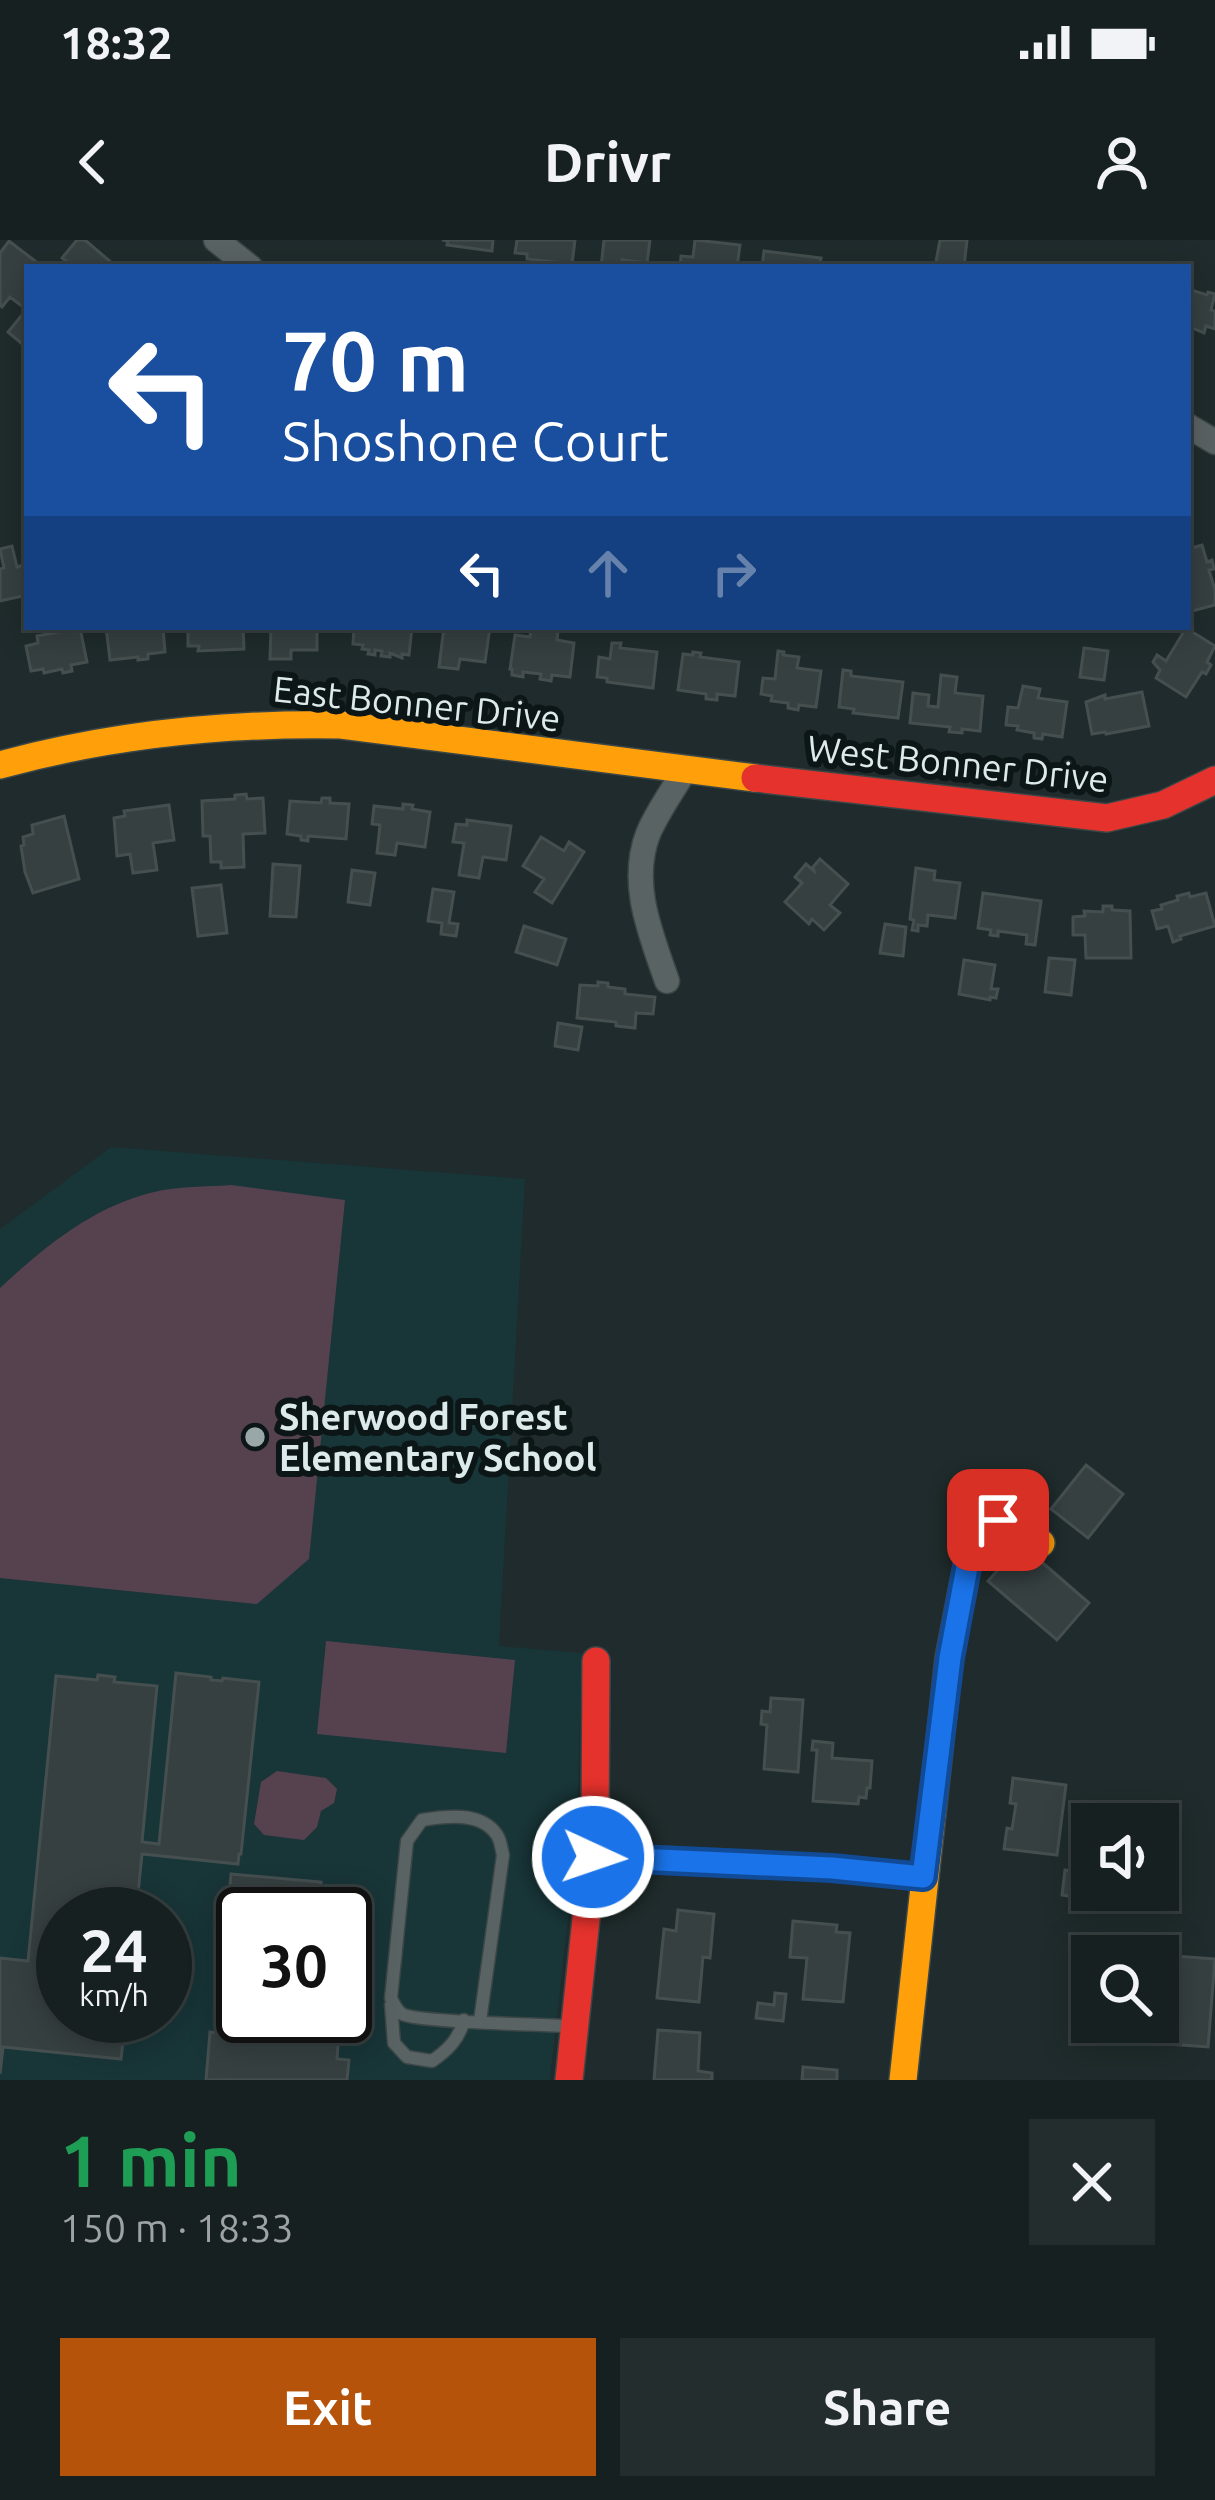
<!DOCTYPE html>
<html lang="en">
<head>
<meta charset="utf-8">
<style>
	body { margin:0; font-family:Ubuntu,sans-serif; background:#242d2e; color:#f1f3f6; height:100vh; display:flex; flex-direction:column; font-size:45px; white-space:nowrap }
	* { box-sizing:border-box; margin:0 }
	p { font-size:39px; color:#9ea3a5 }
	.icon { flex:none; width:66px; height:66px; fill:none; stroke:currentColor; stroke-width:2; stroke-linecap:round; stroke-linejoin:round }
	.map { position:relative; height:1840px; overflow:hidden }
	.panel { display:flex; flex-direction:column; background:#172021; flex:1 }
	.panel>* { flex:none }
	.banner { position:absolute; left:24px; top:24px; width:1167px; height:366px; border-radius:0px; box-shadow:0 6px 30px #0003,0 0 0 3px #363e3f; background:#1a4fa0; color:#fff; overflow:hidden }
	.tools { position:absolute; left:1071px; top:1563px; display:grid; gap:24px }
	.tools a { display:grid; place-items:center; width:108px; height:108px; border-radius:0px; background:#172021; box-shadow:0 6px 30px #0003,0 0 0 3px #363e3f; font-size:60px }
	.speed { position:absolute; left:36px; top:1647px; display:flex; gap:24px; font-size:60px; font-weight:700; text-align:center }
	.speed>* { display:grid; place-content:center; width:156px; height:156px; border-radius:50%; background:#172021; box-shadow:0 6px 30px #0003,0 0 0 3px #363e3f; line-height:1 }
	.speed small { font-size:30px; font-weight:400 }
	.speed .limit { border:6px solid #111; border-radius:18px; background:#fff; color:#111 }
	.pin { position:absolute; display:grid; place-items:center; width:102px; height:102px; color:#fff; margin:-51px; border-radius:24px; box-shadow:0 6px 18px #0006 }
	.me { position:absolute; width:132px; margin:-66px; rotate:93deg; stroke-linejoin:round; filter:drop-shadow(0 0 9px #0008) }
	.turn { display:flex; align-items:center; gap:42px; height:252px; padding:0 60px; font-size:54px }
	.turn .icon { width:156px; height:156px; stroke-width:2.5 }
	.turn b { display:block; font-size:84px; line-height:102px }
	.lanes { display:flex; align-items:center; height:114px; padding:0 60px; background:#0003; justify-content:center; gap:60px; direction:ltr }
	.lanes .off { opacity:.35 }
	.round { display:grid; place-items:center; flex:none; width:126px; height:126px; border-radius:0px; background:#242d2e }
	.overview { display:flex; align-items:center; justify-content:space-between; height:204px; padding:0 60px }
	h1 { font-size:72px; font-weight:700; line-height:90px; color:#1e9e55 }
	.button { display:flex; gap:24px; margin-top:auto; padding:24px 60px }
	.button a { flex:1; height:138px; border-radius:0px; background:#b45309; color:#fff; font-size:48px; font-weight:700; line-height:138px; text-align:center }
	.button a+a { background:#242d2e; color:#f1f3f6 }
	.status { display:flex; justify-content:space-between; align-items:center; height:84px; padding:0 60px; background:#172021; direction:ltr }
	.status svg { height:33px; fill:currentColor }
	header { display:flex; justify-content:space-between; align-items:center; height:156px; padding:0 60px; background:#172021; font-size:54px; font-weight:700 }
	.map>svg:first-child { display:block }
	.built { fill:#183538; fill-rule:evenodd }
	.green { fill:#56414f }
	.building { fill:#364041; stroke:#454f50; stroke-width:3 }
	.lines { fill:none; stroke-linecap:round; stroke-linejoin:round }
	.lane-casing { stroke:#3b4647; stroke-width:15 }
	.street-casing { stroke:#3b4647; stroke-width:27 }
	.slow-casing { stroke:#3b4647; stroke-width:30 }
	.jam-casing { stroke:#3b4647; stroke-width:30 }
	.lane { stroke:#5a6364; stroke-width:12 }
	.street { stroke:#5a6364; stroke-width:24 }
	.slow { stroke:#ff9f0a; stroke-width:27 }
	.jam { stroke:#e5322d; stroke-width:27 }
	.route-casing { stroke:#114b97; stroke-width:30 }
	.route { stroke:#1a73e8; stroke-width:21 }
	.poi-dot { fill:#9aa7a8; stroke:#0c1617; stroke-width:4.5 }
	.labels { text-anchor:middle; dominant-baseline:central; stroke-width:12; stroke-linejoin:round; paint-order:stroke }
	.street-label { font-size:36px; fill:#ddeaeb; stroke:#0c1617 }
	.poi-label { font-size:36px; font-weight:bold; fill:#ddeaeb; stroke:#0c1617; text-anchor:start }
</style>
</head>
<body>
<div class="status"><b>18:32</b><svg viewBox="0 0 49 12"><path d="M0 12V9h3v3zM5 12V6h3v6zM10 12V3h3v9zM15 12V0h3v12zM26 1h20v11H26zM47 4h2v5h-2z"/></svg></div>
<header><svg class="icon" aria-label="back" viewBox="0 0 24 24"><path d="M15 5l-7 7 7 7"/></svg>Drivr<svg class="icon" aria-label="person" viewBox="0 0 24 24"><circle cx="12" cy="8" r="4"/><path d="M4 21q1-7 8-7t8 7"/></svg></header>
<div class="map">
<svg width="1215" height="1840" viewBox="0 0 1215 1840">
	<rect width="100%" height="100%" fill="#1f2b2c"/>
	<path class="built" d="M111 907 525 939 499 1406 582 1413 576 1607 550 1840H0V989ZM63 1674H165V1776H63ZM243 1674H345V1776H243Z"/>
	<path class="green" d="M231 945 345 960 309 1319 257 1364 0 1338V1048C44 1007 94 966 154 952 178 946 206 947 231 945Z
		M326 1401 515 1420 506 1513 317 1494Z
		M277 1531 326 1538 337 1549 334 1563 321 1571 317 1587 304 1600 264 1595 254 1584 261 1542Z"/>
	<path class="building" d="M77 0H85L112 23 109 27H74L62 18Z
		M442 0H493L492 11 447 5 448 1Z
		M517 0H575L572 24 527 19V14L515 13Z
		M604 0H650L647 23 622 20 621 27H601Z
		M695 0 740 5 737 27H680L681 16 693 17Z
		M940 0H967L964 27H921H935Z
		M9 1 43 27H27V70L10 57 2 67 0 65V13Z
		M764 11 821 18 819 27H762Z
		M1188 49 1207 55 1208 52 1215 54 1211 70 1215 71V89L1206 86 1204 93 1188 86Z
		M26 70 27 71V108L8 92Z
		M1202 305 1207 322 1212 320 1214 329 1209 330 1215 350V365L1188 372V309Z
		M12 306 17 327 23 325 24 330H27V355L0 361V329L4 328 0 309Z
		M106 387H163L165 412 148 414V419L138 420V417L110 420Z
		M194 387H243L244 409 198 411 199 406H188V390L194 389Z
		M271 387H317V410H291V419H270Z
		M365 387H412L409 415 402 414V418L390 413V417L381 416 382 411 375 410V415L368 414 369 410 362 409 363 405 353 404 354 388Z
		M444 387H490L485 422 460 419 458 429 439 427Z
		M80 388 87 422 71 425 72 431 63 433 62 429 44 433 43 429 31 431 26 406 38 403 37 396Z
		M531 388 558 391 557 400 574 403 570 437 552 435 551 441 540 439 541 434 523 432V437L512 435V429H510L515 395 530 397Z
		M1186 388 1215 406 1207 422 1211 425 1206 434 1202 432 1186 457 1156 438 1160 430 1153 422 1157 415 1166 421Z
		M612 403H621L620 408 657 412 653 448 607 442V438L597 437 599 417 610 419Z
		M1084 408 1108 411 1104 440 1080 437Z
		M778 411 784 412 783 415 799 417 797 428 821 431 816 467 799 465 798 470 788 468V463L771 461 772 456 761 454 763 438 775 439Z
		M693 412 701 413 700 417 739 422 735 456 717 454V460L706 459V454L678 450 683 414 693 415Z
		M843 430 851 431V436L903 442 898 478 853 473 854 469 839 467Z
		M941 435 957 437 955 453 983 456 980 491 962 489V493L949 492 950 487 910 483 913 453 929 455 928 466 938 467Z
		M1023 446 1040 449 1038 458 1067 462 1062 497 1043 494 1042 499 1034 498V493L1017 490 1018 486 1006 485 1008 467 1018 468Z
		M1142 452 1149 486 1106 494 1105 492 1092 494 1086 462 1105 455V459Z
		M246 554 247 559 263 558 265 593 243 594 244 627 221 628V622H211L210 596H203L202 561 235 559V555Z
		M322 558H330V563L349 564 346 599 308 596V601L301 600V596L287 594 290 561 321 563Z
		M403 564 413 565 412 569 430 572 425 607 397 603 395 615 377 613 380 585 372 584 374 566 403 569Z
		M169 565 174 600 153 603 157 630 133 633 130 614 117 616 114 578 125 576 124 571Z
		M64 576 79 639 33 653 25 632 21 606 24 605 23 597 33 594 32 585Z
		M467 580 511 586 506 620 483 617 479 638 459 635 464 603 453 602 456 584 467 585Z
		M541 597 564 611 569 602 584 612 552 663 535 652 544 639 523 626Z
		M820 619 848 644 830 665 840 673 824 690 812 679 809 684 785 662 802 643 795 637 806 624 814 631 813 627Z
		M273 624 300 626 296 677 270 676Z
		M916 628 935 631 934 640 960 643 955 678 928 675 927 686 918 685V691L912 690 914 680 910 679Z
		M352 630 375 633 370 665 348 662Z
		M221 645 227 693 198 696 192 648Z
		M433 649 454 652 449 683 458 684 456 696 441 694 442 683 428 681Z
		M983 653 1041 661 1035 705 1026 704 1027 695 998 691V696L990 695 991 690 978 688Z
		M1189 653 1190 657 1206 653 1215 686 1180 696 1181 699 1173 702 1168 686 1157 689 1152 671 1162 669 1161 665 1178 660 1177 656Z
		M1103 666H1112V670L1130 671 1131 718H1086L1085 695H1073V677L1085 676 1084 671 1103 672Z
		M885 684 906 687 903 716 880 713Z
		M524 686 566 699 557 725 516 712Z
		M1049 718 1075 720 1071 755 1045 752Z
		M964 720 995 725 991 749H998L996 758 990 757V760L959 754Z
		M598 742 608 743V747L625 749V754L655 757 653 774 636 773 635 788 616 786V782L577 778 580 745 598 746Z
		M558 783 582 787 578 810 555 806Z
		M1086 1225 1123 1254 1088 1298 1051 1269Z
		M1021 1304 1089 1363 1057 1400 988 1341Z
		M176 1433 211 1437V1440L222 1441 223 1438 259 1442 241 1614H239L238 1624 142 1614 136 1674H63V1776H126L121 1819 3 1807 0 1834V1718L28 1721 56 1436 97 1440 98 1435 115 1437 114 1442 157 1446 142 1602 159 1604Z
		M771 1458 803 1460 798 1532 764 1529 767 1485 761 1484 762 1471 770 1472Z
		M813 1501 833 1503 832 1518 872 1521 870 1548H867L866 1558 859 1557 858 1564 813 1561 817 1510H812Z
		M1013 1538 1066 1545 1057 1615 1004 1609 1007 1588 1012 1589 1016 1564 1010 1563Z
		M1065 1630 1092 1634 1091 1660 1062 1655Z
		M231 1634 321 1642 318 1674H243V1776H340L337 1819 349 1820 347 1840H206L210 1792 217 1793Z
		M678 1670 714 1674 710 1718 703 1717 699 1762 657 1758 664 1689 676 1691Z
		M793 1681 837 1685 836 1692 850 1693 843 1762 803 1759 807 1718 790 1717Z
		M345 1685 358 1686 352 1750 345 1749Z
		M1175 1716 1215 1719 1208 1807 1168 1804Z
		M775 1753 786 1754 783 1781 756 1778 758 1763 774 1765Z
		M658 1790 700 1793 698 1831 712 1833V1840H654Z
		M803 1827 837 1830V1840H802Z"/>
	<g class="lines">
		<g class="lane-casing">
			<path id="lane" d="M391 1765 394 1803 407 1817 432 1821C448 1810 459 1799 464 1780
				M480 1781 503 1615C501 1608 501 1601 497 1595 481 1571 445 1576 422 1580L407 1601 391 1758C394 1764 396 1770 402 1774 415 1782 544 1785 569 1786"/>
		</g>
		<g class="street-casing">
			<path id="street" d="M216 0 250 27
				M1188 186 1215 202
				M667 741C651 694 629 644 648 594 657 572 674 549 686 528
				M593 1617 832 1628 923 1637"/>
		</g>
		<g class="slow-casing">
			<path id="slow" d="M0 525C113 494 224 483 341 485L755 538
				M903 1840 949 1418 971 1306 978 1292 994 1281 1012 1284 1041 1303"/>
		</g>
		<g class="jam-casing">
			<path id="jam" d="M755 538 1107 578 1163 565 1215 540
				M569 1840 595 1594 596 1421"/>
		</g>
		<use href="#lane" class="lane"/>
		<use href="#street" class="street"/>
		<use href="#slow" class="slow"/>
		<use href="#jam" class="jam"/>
	</g>
	<g class="lines">
		<g class="route-casing">
			<path id="route" d="M593 1617 832 1628 923 1637 950 1418 971 1306C976 1291 984 1286 998 1280"/>
		</g>
		<use href="#route" class="route"/>
	</g>
	<circle class="poi-dot" cx="255" cy="1197" r="12"/>
	<g class="labels">
		<g class="street-label">
			<text transform="translate(417 463) rotate(6)">East Bonner Drive</text>
			<text transform="translate(958 523) rotate(6)">West Bonner Drive</text>
		</g>
		<g class="poi-label">
			<text x="279" y="1176">Sherwood Forest<tspan x="279" dy="41">Elementary School</tspan></text>
		</g>
	</g>
</svg>
<div class="tools">
<a><svg class="icon" aria-label="sound" viewBox="0 0 24 24"><path d="M4 9h4l5-4v14l-5-4H4zM17 9q2 3 0 6"/></svg></a>
<a><svg class="icon" aria-label="search" viewBox="0 0 24 24"><circle cx="10" cy="10" r="6"/><path d="M15 15l6 6"/></svg></a>
</div>
<div class="speed"><div>24<small>km/h</small></div><div class="limit">30</div></div>
<div class="pin" style="left:998px;top:1280px;background:#d93025"><svg class="icon" aria-label="arrive" viewBox="0 0 24 24"><path d="M6 21V4h12l-3 4 3 4H6"/></svg></div>
<svg class="me" style="left:593px;top:1617px" viewBox="-20 -20 40 40"><circle r="17" fill="#1a73e8" stroke="#fff" stroke-width="3"/><path d="M0-11L8 9 0 5-8 9z" fill="#fff"/></svg>
<div class="banner">
<div class="turn"><svg class="icon" aria-label="left" viewBox="0 0 24 24"><path d="M17 20v-9H6M10 6l-5 5 5 5"/></svg><div><b>70 m</b>Shoshone Court</div></div>
<div class="lanes"><svg class="icon" aria-label="left" viewBox="0 0 24 24"><path d="M17 20v-9H6M10 6l-5 5 5 5"/></svg><svg class="icon off" aria-label="ahead" viewBox="0 0 24 24"><path d="M12 20V5M6 11l6-6 6 6"/></svg><svg class="icon off" aria-label="right" viewBox="0 0 24 24"><path d="M7 20v-9h11M14 6l5 5-5 5"/></svg></div>
</div>
</div>
<section class="panel">
<div class="overview"><div><h1>1 min</h1><p>150 m · 18:33</p></div><a class="round"><svg class="icon" aria-label="close" viewBox="0 0 24 24"><path d="M6 6l12 12M18 6L6 18"/></svg></a></div>
<div class="button"><a>Exit</a><a>Share</a></div>
</section>
</body>
</html>
